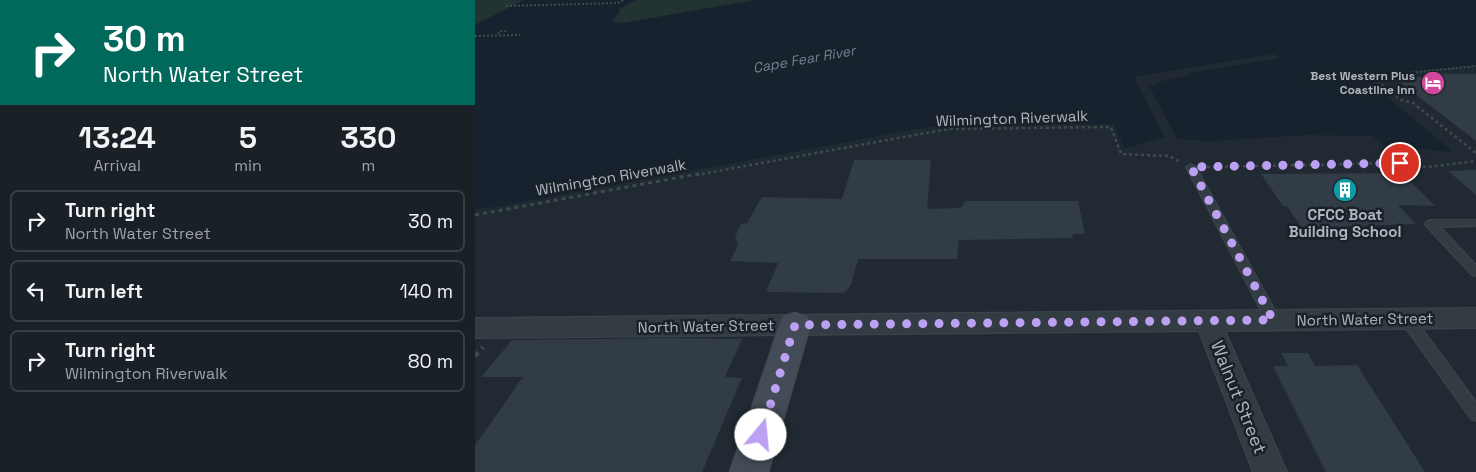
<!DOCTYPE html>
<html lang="en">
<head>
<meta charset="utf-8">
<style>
	body { margin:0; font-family:"Space Grotesk",sans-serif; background:#22282e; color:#f1f3f6; height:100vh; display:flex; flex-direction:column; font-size:19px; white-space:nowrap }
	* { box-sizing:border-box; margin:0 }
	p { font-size:16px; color:#9fa3a7 }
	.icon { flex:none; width:28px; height:28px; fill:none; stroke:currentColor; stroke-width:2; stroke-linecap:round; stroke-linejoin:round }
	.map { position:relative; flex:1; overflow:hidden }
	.sheet { display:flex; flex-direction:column; background:#192026; width:475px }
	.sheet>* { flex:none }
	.banner { background:#00695c; color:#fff; overflow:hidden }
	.pin { position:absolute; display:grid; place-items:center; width:42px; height:42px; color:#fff; margin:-21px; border:2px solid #fff; border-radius:50%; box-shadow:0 1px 5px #0007 }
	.me { position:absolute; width:55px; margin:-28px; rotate:17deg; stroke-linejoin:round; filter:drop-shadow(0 0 4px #0008) }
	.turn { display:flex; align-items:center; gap:18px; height:105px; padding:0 20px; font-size:22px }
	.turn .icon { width:65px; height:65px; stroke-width:2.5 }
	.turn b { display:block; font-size:35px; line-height:42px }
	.eta { display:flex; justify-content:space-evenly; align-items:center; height:85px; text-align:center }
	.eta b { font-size:30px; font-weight:600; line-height:35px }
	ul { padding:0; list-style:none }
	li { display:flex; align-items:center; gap:15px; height:62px; margin:0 10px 8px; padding:0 10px; border:2px solid #373e43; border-radius:8px }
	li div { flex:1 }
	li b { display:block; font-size:19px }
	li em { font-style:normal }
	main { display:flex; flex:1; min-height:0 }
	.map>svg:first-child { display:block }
	.green { fill:#233334 }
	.water { fill:#16222e }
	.pier { fill:#212a32 }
	.building { fill:#313c46 }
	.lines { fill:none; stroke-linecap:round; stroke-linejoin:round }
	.lane-casing { stroke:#3e454d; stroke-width:2 }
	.street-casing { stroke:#3e454d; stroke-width:2 }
	.secondary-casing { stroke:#3e454d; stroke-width:1 }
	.path-far3 { stroke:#3b4c4c; stroke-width:2; stroke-dasharray:2 2; stroke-linecap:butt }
	.path-far2 { stroke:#3b4c4c; stroke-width:2.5; stroke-dasharray:3 3; stroke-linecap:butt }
	.path-far1 { stroke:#3b4c4c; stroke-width:3; stroke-dasharray:4 4; stroke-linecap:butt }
	.path { stroke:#3b4c4c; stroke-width:4.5; stroke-dasharray:5 5; stroke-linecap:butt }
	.lane { fill:#343c43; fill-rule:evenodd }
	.street { fill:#343c43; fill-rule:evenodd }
	.secondary { fill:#434c56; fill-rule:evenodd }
	.route { stroke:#bca0f2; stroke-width:9; stroke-dasharray:0 16.2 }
	.labels { text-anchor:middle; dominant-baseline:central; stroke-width:5; stroke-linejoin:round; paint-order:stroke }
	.far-poi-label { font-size:12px; font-weight:bold; fill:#aeb7c0; stroke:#1a2128; text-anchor:end }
	.far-water-label { font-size:14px; font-style:italic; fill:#6b849c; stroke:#1a2128 }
	.street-label { font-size:15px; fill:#aeb7c0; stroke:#1a2128 }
	.poi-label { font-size:15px; font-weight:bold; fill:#aeb7c0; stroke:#1a2128 }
	.near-street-label { font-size:18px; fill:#aeb7c0; stroke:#1a2128 }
</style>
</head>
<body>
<main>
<section class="sheet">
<div class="banner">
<div class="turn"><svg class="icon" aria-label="right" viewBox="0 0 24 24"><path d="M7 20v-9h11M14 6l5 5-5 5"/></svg><div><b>30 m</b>North Water Street</div></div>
</div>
<div class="eta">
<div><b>13:24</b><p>Arrival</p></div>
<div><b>5</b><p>min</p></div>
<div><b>330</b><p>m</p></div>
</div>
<ul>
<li><svg class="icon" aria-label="right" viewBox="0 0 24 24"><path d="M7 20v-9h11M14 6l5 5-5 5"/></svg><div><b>Turn right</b><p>North Water Street</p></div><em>30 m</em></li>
<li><svg class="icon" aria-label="left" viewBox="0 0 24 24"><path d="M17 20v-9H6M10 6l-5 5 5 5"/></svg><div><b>Turn left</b></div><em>140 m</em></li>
<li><svg class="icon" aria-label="right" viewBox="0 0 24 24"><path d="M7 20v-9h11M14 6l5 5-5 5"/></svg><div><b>Turn right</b><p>Wilmington Riverwalk</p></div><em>80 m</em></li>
</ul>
</section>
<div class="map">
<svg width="1001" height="472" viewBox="0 0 1001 472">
	<rect width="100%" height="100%" fill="#212a32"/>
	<path class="green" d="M0 0H49L0 25Z
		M161 0H281L148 23 138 22V19L145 12 144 9Z"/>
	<path class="water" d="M49 0H161L144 9 145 11 138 19V22L148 23 281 0H1001V65L887 76 976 150 974 152 908 145 898 136 834 135 734 141 686 138 649 149 639 124 458 126 21 207 0 209V25Z"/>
	<path class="pier" d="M798 54 805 58 713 73 715 76 682 82 684 84 674 86 703 140H691L659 77Z"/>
	<path class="building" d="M961 74H1001V141L918 77H963Z
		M379 160H456L452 209 485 208 491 201H603L610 234H597L598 238 484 240 482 259H383L376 285 369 293 291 292 303 263 255 261 263 245 260 237 266 224 272 223 287 197 367 199Z
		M1001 170V195L973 171Z
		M927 173 960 206 923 205 941 224 827 228 812 206H808L786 174Z
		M202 338 267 339 250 377 267 378 227 472H0V445L48 377H6L37 340Z
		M806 353H833L840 366 882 365 950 472H851L798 366H813Z"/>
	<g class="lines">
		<g class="lane-casing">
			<path id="lane" d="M716 164 721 167 803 316 805 320 803 324 798 325 793 324 711 167Z
				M955 220H1001V226L965 227 1001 265V276L997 275 951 226 950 224 951 222Z
				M932 314 937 315 1001 402V421L996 419 927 323 925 319 927 315Z"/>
		</g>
		<g class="street-casing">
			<path id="street" d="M1001 308V328L750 331 812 472H778L724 331 0 338V318Z"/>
		</g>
		<g class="secondary-casing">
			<path id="secondary" d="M320 312 332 316 336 325 294 472H254L304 325 308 316Z"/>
		</g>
		<path class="path-far3" d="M31 6 143 3 149 0
			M23 34 25 31H33
			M0 36 45 35
			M905 76 1001 66"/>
		<path class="path-far2" d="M916 75 905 76 901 80 926 100 938 103 1001 153
			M732 167 925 163 953 167 1001 161
			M221 175 473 129 636 127 646 154 694 156 704 161"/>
		<path class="path-far1" d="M0 215 228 173"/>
		<path class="path" d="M0 356 8 347"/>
		<use href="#lane" class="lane"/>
		<use href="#street" class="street"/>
		<use href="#secondary" class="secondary"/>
	</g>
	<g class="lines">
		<path class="route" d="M286 435 320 325 798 320 716 167 925 163"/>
	</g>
	<defs>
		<g id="hotel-disc" transform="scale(1.25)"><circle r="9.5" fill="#d1479c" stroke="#1a2128"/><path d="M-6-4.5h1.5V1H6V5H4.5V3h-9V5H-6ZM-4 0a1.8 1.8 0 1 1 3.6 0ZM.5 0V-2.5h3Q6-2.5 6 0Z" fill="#fff"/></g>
		<g id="building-disc" transform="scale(1.25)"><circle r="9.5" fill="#0f9aa8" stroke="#1a2128"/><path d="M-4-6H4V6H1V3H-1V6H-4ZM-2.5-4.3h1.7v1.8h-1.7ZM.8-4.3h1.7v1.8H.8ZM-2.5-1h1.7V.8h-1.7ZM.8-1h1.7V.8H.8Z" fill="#fff"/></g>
	</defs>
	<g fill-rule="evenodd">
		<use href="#hotel-disc" x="958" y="83"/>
		<use href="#building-disc" x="870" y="190"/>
	</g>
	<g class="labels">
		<g class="far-poi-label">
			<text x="940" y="76">Best Western Plus<tspan x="940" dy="14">Coastline Inn</tspan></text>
		</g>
		<g class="far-water-label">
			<text transform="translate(329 59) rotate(-10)">Cape Fear River</text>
		</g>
		<g class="street-label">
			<text transform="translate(537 118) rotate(-2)">Wilmington Riverwalk</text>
			<text transform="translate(136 177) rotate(-10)">Wilmington Riverwalk</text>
			<text transform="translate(890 319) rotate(-1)">North Water Street</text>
			<text transform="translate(231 326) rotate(-1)">North Water Street</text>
		</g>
		<g class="poi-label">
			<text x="870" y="214">CFCC Boat<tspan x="870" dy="17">Building School</tspan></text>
		</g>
		<g class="near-street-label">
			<text transform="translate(764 397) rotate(68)">Walnut Street</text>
		</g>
	</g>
</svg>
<div class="pin" style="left:925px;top:163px;background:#d93025"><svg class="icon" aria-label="arrive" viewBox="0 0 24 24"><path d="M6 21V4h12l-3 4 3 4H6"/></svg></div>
<svg class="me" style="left:286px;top:435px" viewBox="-20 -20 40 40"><circle r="19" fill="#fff"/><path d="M0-13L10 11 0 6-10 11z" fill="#bca0f2"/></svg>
</div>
</main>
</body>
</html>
